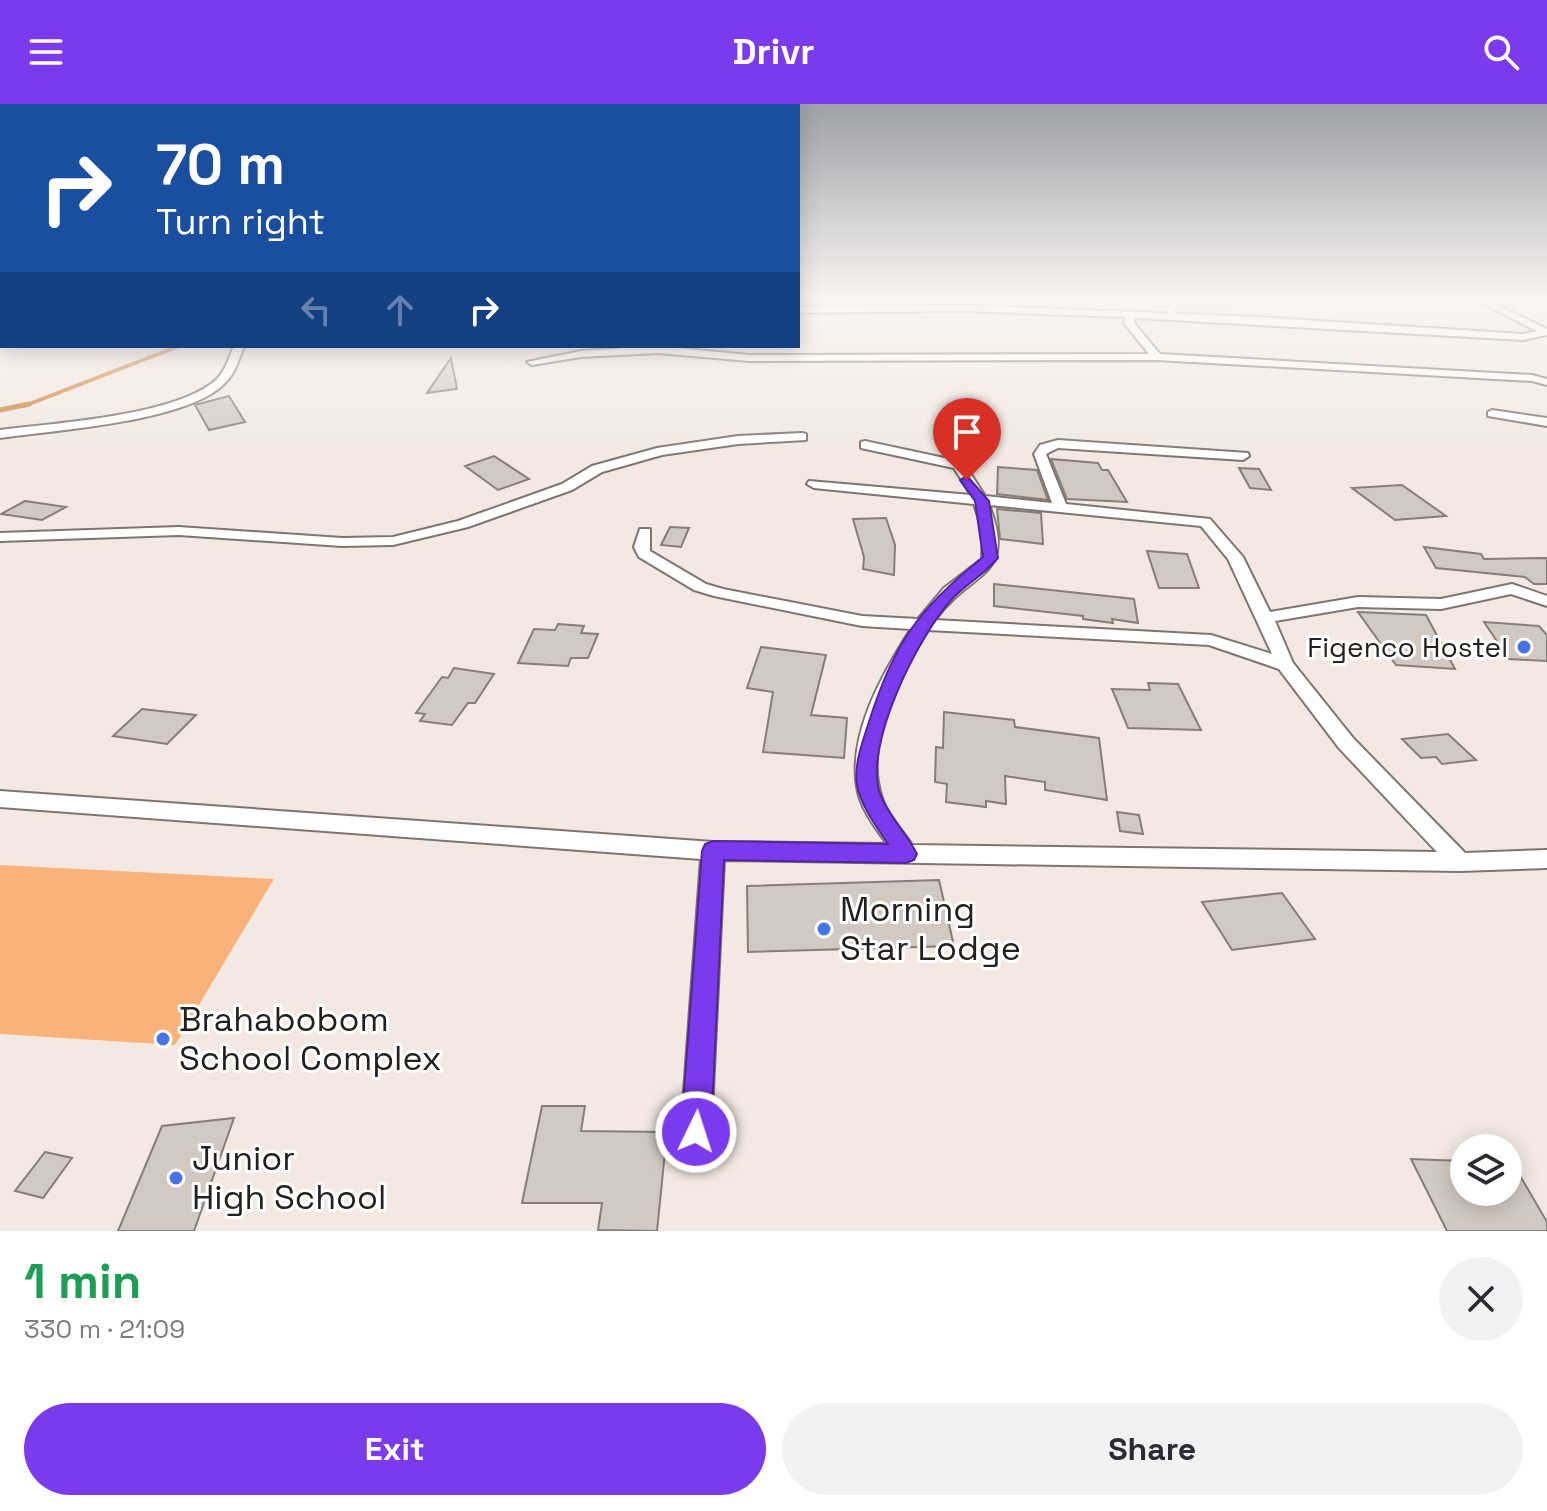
<!DOCTYPE html>
<html lang="en">
<head>
<meta charset="utf-8">
<style>
	body { margin:0; font-family:"Space Grotesk",sans-serif; background:#f2f2f3; color:#2b2b33; height:100vh; display:flex; flex-direction:column; font-size:30px; white-space:nowrap }
	* { box-sizing:border-box; margin:0 }
	p { font-size:26px; color:#7c7c81 }
	.icon { flex:none; width:44px; height:44px; fill:none; stroke:currentColor; stroke-width:2; stroke-linecap:round; stroke-linejoin:round }
	.map { position:relative; height:1127px; overflow:hidden }
	.sheet { display:flex; flex-direction:column; background:#fff; flex:1 }
	.sheet>* { flex:none }
	.banner { position:absolute; left:0px; top:0px; width:800px; height:244px; box-shadow:0 4px 20px #0003; background:#1a4fa0; color:#fff; overflow:hidden }
	.tools { position:absolute; left:1450px; top:1030px; display:grid; gap:16px }
	.tools a { display:grid; place-items:center; width:72px; height:72px; border-radius:50%; background:#fff; box-shadow:0 4px 20px #0003; font-size:40px }
	.pin { position:absolute; display:grid; place-items:center; width:68px; height:68px; color:#fff; margin:-82px -34px; border-radius:50% 50% 50% 0; rotate:-45deg; box-shadow:0 0 8px #0007 }
	.pin .icon { rotate:45deg }
	.me { position:absolute; width:88px; margin:-44px; rotate:4deg; stroke-linejoin:round; filter:drop-shadow(0 0 6px #0008) }
	.turn { display:flex; align-items:center; gap:28px; height:168px; padding:0 24px; font-size:36px }
	.turn .icon { width:104px; height:104px; stroke-width:2.5 }
	.turn b { display:block; font-size:56px; line-height:68px }
	.lanes { display:flex; align-items:center; height:76px; padding:0 24px; background:#0003; justify-content:center; gap:40px; direction:ltr }
	.lanes .off { opacity:.35 }
	.round { display:grid; place-items:center; flex:none; width:84px; height:84px; border-radius:42px; background:#f2f2f3 }
	.headline { display:flex; align-items:center; justify-content:space-between; height:136px; padding:0 24px }
	h1 { font-size:48px; font-weight:800; line-height:60px; color:#1e9e55 }
	.button { display:flex; gap:16px; margin-top:auto; padding:16px 24px }
	.button a { flex:1; height:92px; border-radius:48px; background:#7c3aed; color:#fff; font-size:32px; font-weight:800; line-height:92px; text-align:center }
	.button a+a { background:#f2f2f3; color:#2b2b33 }
	header { display:flex; justify-content:space-between; align-items:center; height:104px; padding:0 24px; background:#7c3aed; color:#fff; font-size:36px; font-weight:800 }
	.map>svg:first-child { display:block }
	.green { fill:#f8b27a }
	.lines { fill:none; stroke-linecap:round; stroke-linejoin:round }
	.stream-far1 { stroke:#cc8343; stroke-width:4 }
	.stream { stroke:#cc8343; stroke-width:5 }
	.building { fill:#d2c9c2; stroke:#877e78; stroke-width:2 }
	.lane-casing { stroke:#7e756f; stroke-width:7 }
	.street-casing { stroke:#7e756f; stroke-width:4 }
	.lane { stroke:#fff; stroke-width:5 }
	.street { fill:#fff; fill-rule:evenodd }
	.route { fill:#7c3aed; stroke:#51269a; stroke-width:2 }
	.poi-dot { fill:#4673e5; stroke:#fff; stroke-width:3 }
	.labels { text-anchor:middle; dominant-baseline:central; stroke-width:6; stroke-linejoin:round; paint-order:stroke }
	.poi-label { font-size:28px; fill:#23201d; stroke:#fff; text-anchor:end }
	.near-poi-label { font-size:34px; fill:#23201d; stroke:#fff; text-anchor:start }
</style>
</head>
<body>
<header><svg class="icon" aria-label="menu" viewBox="0 0 24 24"><path d="M4 6h16M4 12h16M4 18h16"/></svg>Drivr<svg class="icon" aria-label="search" viewBox="0 0 24 24"><circle cx="10" cy="10" r="6"/><path d="M15 15l6 6"/></svg></header>
<div class="map">
<svg width="1547" height="1127" viewBox="0 0 1547 1127">
	<rect width="100%" height="100%" fill="#f3e9e2"/>
	<path class="green" d="M0 761 274 775 175 941 0 930Z"/>
	<g class="lines">
		<path class="stream-far1" d="M24 302 179 242"/>
		<path class="stream" d="M0 306 29 300"/>
	</g>
	<path class="building" d="M451 254 457 285 427 289Z
		M229 292 245 318 209 326 195 301Z
		M494 352 529 375 498 386 465 362Z
		M1051 355 1098 359 1102 366H1108L1127 398 1067 395Z
		M998 363 1037 366 1048 396 997 390Z
		M1239 364 1259 365 1271 386 1250 384Z
		M1402 381 1446 412 1395 416 1352 384Z
		M25 397 66 403 42 416 1 410Z
		M997 405 1041 409 1043 440 1000 435Z
		M886 414 895 441 894 471 863 465 864 453 853 415Z
		M670 423 689 424 681 443 661 441Z
		M1424 443 1481 450 1484 455 1547 454V480H1534L1525 473 1436 464Z
		M1147 447 1187 450 1199 484H1159Z
		M994 480 1134 495 1138 519 1112 515 1113 519 1083 515V512L994 502Z
		M1358 508 1426 511 1455 565 1396 561Z
		M1484 518 1539 522 1547 531V557L1509 555Z
		M558 520 584 522 581 529 598 530 588 554H571L568 562 518 559 534 525 555 526Z
		M761 543 826 551 811 611 847 614 844 654 763 648 773 588 747 584Z
		M454 564 494 570 475 599H468L452 621 420 617 425 610 416 609 442 573 448 574Z
		M1148 579 1178 580 1201 626 1128 624 1112 585 1150 586Z
		M142 605 196 611 167 640 113 632Z
		M944 608 1014 616 1015 623 1099 634 1107 696 1045 686V678L1005 672 1006 700 986 697V703L946 698 947 680 935 678 936 643 943 644Z
		M1448 630 1476 656 1442 660 1436 653 1421 654 1402 635Z
		M1117 708 1139 711 1143 730 1120 727Z
		M939 776 954 842 748 848 747 782Z
		M1282 789 1315 835 1232 846 1202 798Z
		M542 1002H585L581 1027 667 1028 657 1127 598 1126 602 1099H522Z
		M234 1014 194 1127H118L162 1022Z
		M45 1048 72 1054 43 1094 15 1087Z
		M1508 1051 1547 1118V1127H1447L1411 1055 1464 1057V1088H1508Z"/>
	<g class="lines">
		<g class="lane-casing">
			<path id="lane" d="M1269 197H1299
				M1176 212 1169 205 1182 199 1235 197"/>
		</g>
		<g class="street-casing">
			<path id="street" d="M1478 197H1490L1547 225V231L1523 236 1134 214V219L1160 250 1532 271 1547 275V281L1532 277 1157 256 749 257 658 249 581 253 532 261 527 258 581 247 656 242 749 251 1149 250 1124 219 1125 213 962 207 798 209V203L962 201 1258 213 1523 230 1537 227Z
				M234 242H244C239 255 235 270 224 280 186 318 55 326 0 334V326C54 319 178 312 217 275 226 266 229 253 234 242Z
				M1492 306 1547 314V322L1488 312V308Z
				M802 329 806 330V336L738 340 662 351 602 368 572 386 468 423 393 441 342 442 179 431 0 437V429L179 423 342 434 393 433 458 417 562 380 592 362 657 344 738 332Z
				M1058 336 1248 349 1249 352 1243 356 1058 344 1046 350 1066 400 1210 415 1243 453 1270 508 1358 493 1441 495 1512 480 1547 492V502L1511 490 1441 505 1358 503 1275 517 1293 559 1353 634 1465 749 1547 746V764L1460 767 724 756 711 1028 706 1038 696 1043 686 1038 681 1028 701 755 0 703V687L713 738 887 740C877 726 864 709 859 692 844 636 882 570 911 525L862 522 714 492 694 486 639 453 634 443 640 425H650V447L706 480 723 485 862 512 918 515 944 484 982 455 983 428 974 400 814 384 807 380 809 377 971 391 954 364 861 344V338L865 337 963 358 985 392 1052 399 1034 350 1040 341ZM989 401 1201 422 1228 455 1272 550 1211 531 935 516C970 466 1018 475 989 401ZM928 526 1209 541 1279 565 1339 644 1437 748 912 741C902 726 887 711 882 694 863 639 899 571 928 526Z"/>
		</g>
		<use href="#lane" class="lane"/>
		<use href="#street" class="street"/>
	</g>
	<linearGradient id="sky" x2="0" y2="1"><stop stop-color="#9da0a6"/><stop offset="0.55" stop-color="#faf5f2"/><stop offset="1" stop-color="#faf5f2" stop-opacity="0"/></linearGradient>
	<rect width="1547" height="355" fill="url(#sky)"/>
	<path class="route" d="M967 372 989 397 998 454C985 470 966 480 952 495 919 531 861 644 881 692 889 712 907 730 917 750L914 756 906 759 724 756 711 1028 707 1039 696 1043 686 1039 681 1028 702 747 705 740 713 737 888 740C876 722 861 702 857 681 854 660 862 640 868 621 893 540 917 506 983 453L975 397 960 376Z"/>
	<g class="poi-dot">
		<circle cx="1524" cy="543" r="8"/>
		<circle cx="824" cy="825" r="8"/>
		<circle cx="163" cy="935" r="8"/>
		<circle cx="176" cy="1074" r="8"/>
	</g>
	<g class="labels">
		<g class="poi-label">
			<text x="1508" y="543">Figenco Hostel</text>
		</g>
		<g class="near-poi-label">
			<text x="840" y="805">Morning<tspan x="840" dy="39">Star Lodge</tspan></text>
			<text x="179" y="915">Brahabobom<tspan x="179" dy="39">School Complex</tspan></text>
			<text x="192" y="1054">Junior<tspan x="192" dy="39">High School</tspan></text>
		</g>
	</g>
</svg>
<div class="tools">
<a><svg class="icon" aria-label="layers" viewBox="0 0 24 24"><path d="M12 4l9 5-9 5-9-5zM3 14l9 5 9-5"/></svg></a>
</div>
<div class="pin" style="left:967px;top:376px;background:#d93025"><svg class="icon" aria-label="arrive" viewBox="0 0 24 24"><path d="M6 21V4h12l-3 4 3 4H6"/></svg></div>
<svg class="me" style="left:696px;top:1028px" viewBox="-20 -20 40 40"><circle r="17" fill="#7c3aed" stroke="#fff" stroke-width="3"/><path d="M0-11L8 9 0 5-8 9z" fill="#fff"/></svg>
<div class="banner">
<div class="turn"><svg class="icon" aria-label="right" viewBox="0 0 24 24"><path d="M7 20v-9h11M14 6l5 5-5 5"/></svg><div><b>70 m</b>Turn right</div></div>
<div class="lanes"><svg class="icon off" aria-label="left" viewBox="0 0 24 24"><path d="M17 20v-9H6M10 6l-5 5 5 5"/></svg><svg class="icon off" aria-label="ahead" viewBox="0 0 24 24"><path d="M12 20V5M6 11l6-6 6 6"/></svg><svg class="icon" aria-label="right" viewBox="0 0 24 24"><path d="M7 20v-9h11M14 6l5 5-5 5"/></svg></div>
</div>
</div>
<section class="sheet">
<div class="headline"><div><h1>1 min</h1><p>330 m · 21:09</p></div><a class="round"><svg class="icon" aria-label="close" viewBox="0 0 24 24"><path d="M6 6l12 12M18 6L6 18"/></svg></a></div>
<div class="button"><a>Exit</a><a>Share</a></div>
</section>
</body>
</html>
